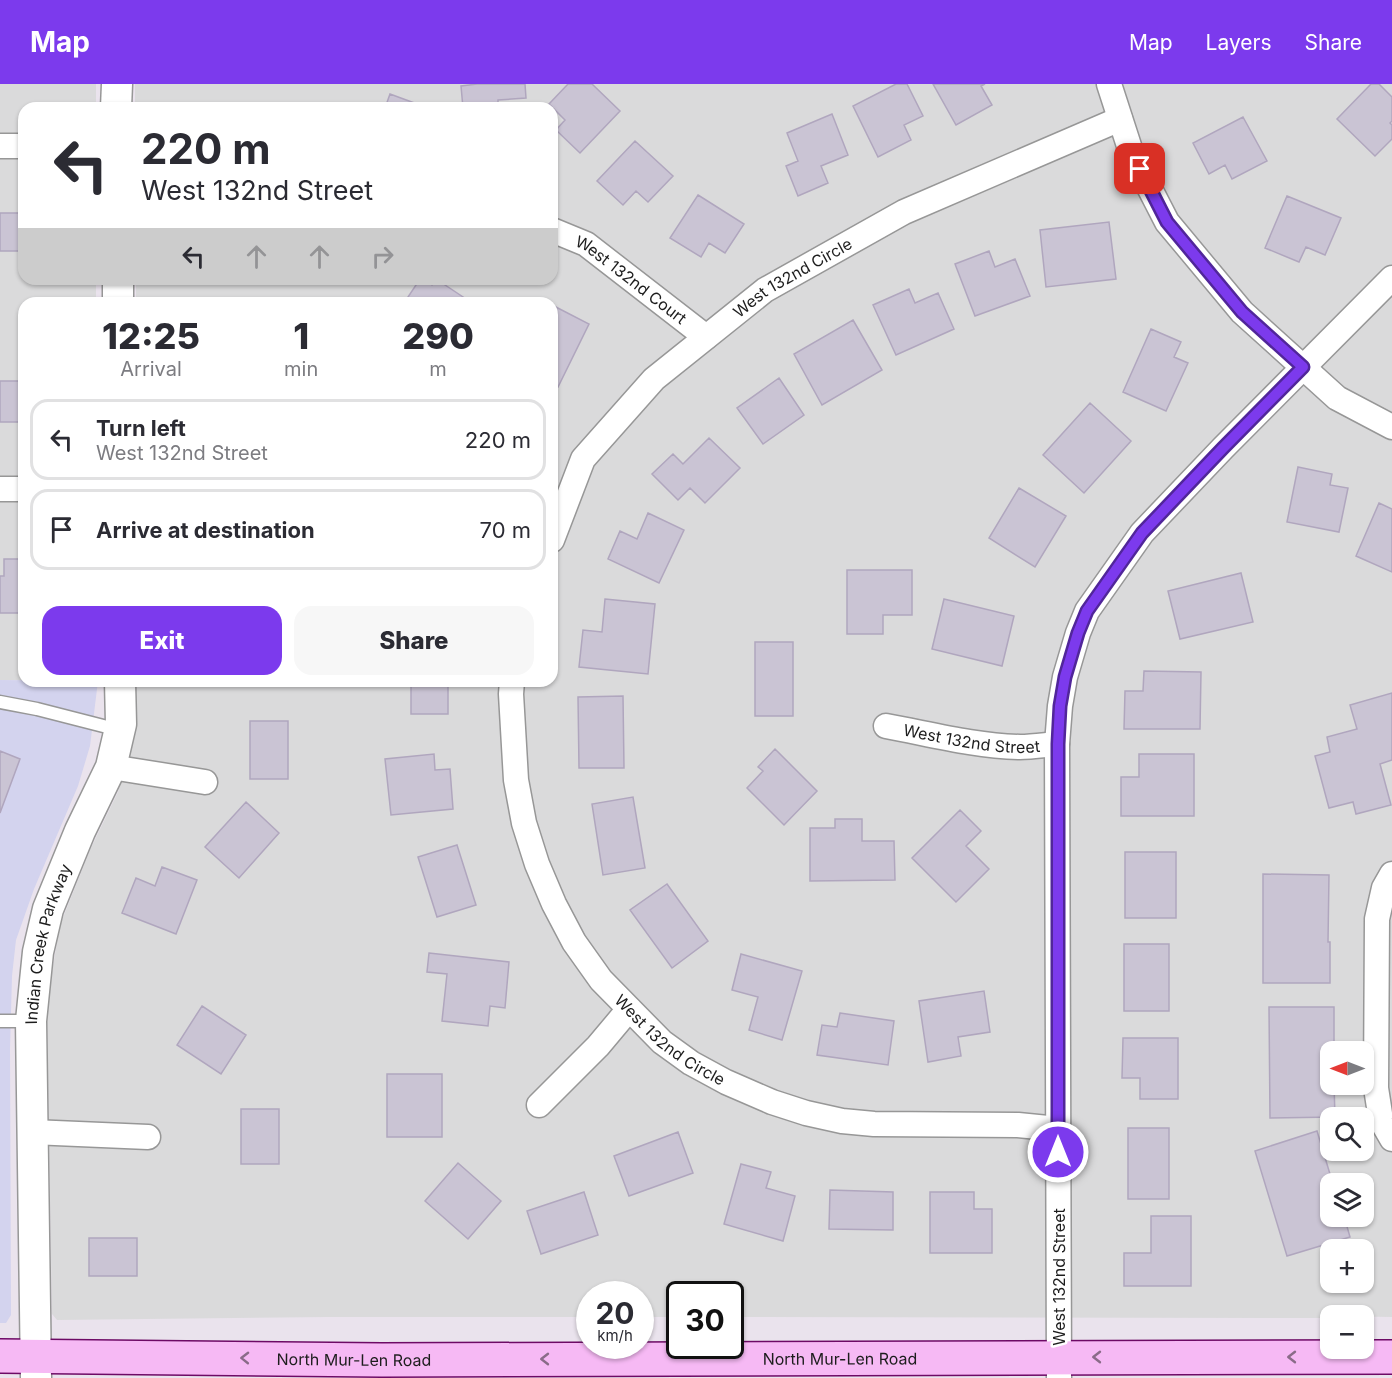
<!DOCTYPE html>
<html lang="en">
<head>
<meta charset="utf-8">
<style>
	body { margin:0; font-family:Inter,sans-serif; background:#f7f7f7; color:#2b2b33; height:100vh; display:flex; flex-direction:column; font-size:22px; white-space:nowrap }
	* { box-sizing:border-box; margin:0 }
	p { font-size:20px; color:#7c7c81 }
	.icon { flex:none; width:33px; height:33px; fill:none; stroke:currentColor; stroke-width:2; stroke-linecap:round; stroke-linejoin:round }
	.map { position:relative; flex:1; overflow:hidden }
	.details { position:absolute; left:18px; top:213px; width:540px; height:390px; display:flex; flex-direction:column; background:#fff; border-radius:18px; box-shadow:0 2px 4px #0004 }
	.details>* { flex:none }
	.hud { position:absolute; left:18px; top:18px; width:540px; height:183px; border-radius:18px; box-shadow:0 2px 4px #0004; background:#fff; color:#2b2b33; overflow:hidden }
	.needle { width:39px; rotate:270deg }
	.buttons { position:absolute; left:1320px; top:957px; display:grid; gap:12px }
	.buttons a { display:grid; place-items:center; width:54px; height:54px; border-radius:12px; background:#fff; box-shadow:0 2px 4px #0004; font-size:30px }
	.speed { position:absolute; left:576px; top:1197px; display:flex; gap:12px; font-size:30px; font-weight:700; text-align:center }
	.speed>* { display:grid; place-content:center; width:78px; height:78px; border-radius:50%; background:#fff; box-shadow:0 2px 4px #0004; line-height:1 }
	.speed small { font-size:15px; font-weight:400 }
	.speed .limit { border:3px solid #111; border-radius:9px; background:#fff; color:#111 }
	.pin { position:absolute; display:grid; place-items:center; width:51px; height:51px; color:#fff; margin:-26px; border-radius:12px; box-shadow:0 3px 9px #0006 }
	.me { position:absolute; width:66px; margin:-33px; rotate:0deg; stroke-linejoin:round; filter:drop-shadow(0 0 4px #0008) }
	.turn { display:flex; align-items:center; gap:21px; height:126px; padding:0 24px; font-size:27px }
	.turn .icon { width:78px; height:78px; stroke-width:2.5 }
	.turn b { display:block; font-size:42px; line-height:51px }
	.lanes { display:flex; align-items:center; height:57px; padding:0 24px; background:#0003; justify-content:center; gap:30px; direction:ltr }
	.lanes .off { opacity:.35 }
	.eta { display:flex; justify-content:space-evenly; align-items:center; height:102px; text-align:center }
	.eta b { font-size:36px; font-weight:800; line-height:42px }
	.button { display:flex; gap:12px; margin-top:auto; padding:12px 24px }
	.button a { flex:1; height:69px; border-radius:18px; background:#7c3aed; color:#fff; font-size:24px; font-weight:800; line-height:69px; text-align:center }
	.button a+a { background:#f7f7f7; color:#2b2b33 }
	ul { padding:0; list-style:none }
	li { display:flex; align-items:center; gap:18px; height:81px; margin:0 12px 9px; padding:0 12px; border:3px solid #e1e1e2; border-radius:18px }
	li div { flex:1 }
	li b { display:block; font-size:22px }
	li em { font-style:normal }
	header { display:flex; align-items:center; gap:36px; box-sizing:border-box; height:84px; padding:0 30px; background:#7c3aed; color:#fff }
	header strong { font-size:28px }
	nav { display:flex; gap:33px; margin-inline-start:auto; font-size:21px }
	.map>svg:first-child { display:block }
	.residential { fill:#dadadb; fill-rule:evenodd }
	.commercial { fill:#d3d3ee }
	.building { fill:#cac4d4; stroke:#b0a6be; stroke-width:1.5 }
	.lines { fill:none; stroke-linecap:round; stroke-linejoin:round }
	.service-casing { stroke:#979797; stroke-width:15 }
	.minor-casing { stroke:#979797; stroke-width:27 }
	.tertiary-casing { stroke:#979797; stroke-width:33 }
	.secondary-casing { stroke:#6d0a65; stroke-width:36 }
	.service { stroke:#fff; stroke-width:12 }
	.minor { stroke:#fff; stroke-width:24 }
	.tertiary { stroke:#fff; stroke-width:30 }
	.secondary { stroke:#f6b9f4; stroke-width:33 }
	.oneway { stroke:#8a6b88 }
	.route-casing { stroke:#51269a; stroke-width:15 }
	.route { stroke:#7c3aed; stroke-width:10 }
	.labels { text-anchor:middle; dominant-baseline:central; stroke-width:5; stroke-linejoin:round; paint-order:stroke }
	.street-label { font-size:16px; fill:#1d1d1d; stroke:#fff }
</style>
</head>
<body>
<header>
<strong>Map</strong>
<nav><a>Map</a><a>Layers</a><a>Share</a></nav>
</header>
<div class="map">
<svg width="1392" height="1294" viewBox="0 0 1392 1294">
	<rect width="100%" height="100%" fill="#eae3ed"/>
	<path class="residential" d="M0 0H96V24H24V195H96V219H24V596H0Z
		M135 0H1392V1233L1330 1232V1234L731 1233 730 1210H680L679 1233H641L640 1210H590L589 1233H328L57 1236 52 1230 47 939 51 894 60 841 90 766 118 708 133 654 137 597H552V219H136V195H552V24H135ZM1330 968H1364V1000H1330ZM1330 1034H1364V1066H1330ZM1330 1100H1364V1132H1330ZM1330 1166H1364V1198H1330Z"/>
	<path class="commercial" d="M0 596 98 597 90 662 78 702 34 805 16 856 12 892 10 965 11 1231 6 1239H0Z"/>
	<path class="building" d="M477 0H525L526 14 498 16V24H463L461 2Z
		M568 0H592L620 27 580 69 556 46 565 36 549 20Z
		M896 0H907L923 32 904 41 911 56 878 73 853 22Z
		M933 0H985L981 2 992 21 956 41Z
		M1371 0H1379L1392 13V37L1390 39 1392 41V55L1375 72 1337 35Z
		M390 10 428 24H385Z
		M832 30 848 71 821 82 828 99 798 112 786 82 798 77 787 49Z
		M1243 33 1267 77 1232 95 1225 81 1209 90 1193 59Z
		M635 57 673 92 648 118 636 107 623 121 597 97Z
		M698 111 744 140 725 169 709 159 701 173 670 154Z
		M1287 112 1341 134 1325 171 1306 163 1299 178 1265 164Z
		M0 129H24V167H0Z
		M1109 138 1116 195 1046 203 1040 146Z
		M989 167 995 183 1015 175 1030 212 975 232 955 180Z
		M420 195H424L432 201 436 195 472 219H404Z
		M909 205 915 219 938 209 954 245 896 271 873 221Z
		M552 221 589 240 558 303 552 301Z
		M853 236 882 286 822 321 794 270Z
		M1151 245 1181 258 1174 273 1188 279 1166 327 1123 308Z
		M779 294 804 331 763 360 737 324Z
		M0 297H24V338H0Z
		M1090 319 1131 357 1084 409 1043 371Z
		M709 354 740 384 705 419 690 404 678 416 652 390 673 370 683 380Z
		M1298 383 1332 390 1330 401 1348 404 1339 448 1287 438Z
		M1019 404 1066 432 1035 483 989 454Z
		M1379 419 1392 425V488L1356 472Z
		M648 429 684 446 659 499 608 475 620 447 637 455Z
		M4 475H24V529H0V492H4Z
		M847 486H912V531H883V550H847Z
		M1241 489 1253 538 1180 555 1168 507Z
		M605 515 655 520 648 590 579 583 583 546 602 548Z
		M944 515 1014 532 1002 582 932 565Z
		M755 558H793V632H755Z
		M1144 587 1201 588 1200 645H1124L1125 607H1143Z
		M411 597H448V630H411Z
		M1392 609V676L1380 680 1391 721 1356 730 1353 718 1329 724 1315 672 1330 668 1327 653 1357 645 1350 621Z
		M623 612 624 684H579L578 613Z
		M250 637H288V695H250Z
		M775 665 817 707 784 741 747 704 763 687 758 683Z
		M0 667 20 675 0 729Z
		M434 670 435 686 450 685 453 725 391 731 385 675Z
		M1139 670H1194V732H1121V693H1139Z
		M633 713 645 784 603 791 592 720Z
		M246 718 279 749 239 794 205 763Z
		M960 726 981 747 966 762 989 785 956 818 912 774Z
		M835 735H862V757H894L895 796 810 797V744H835Z
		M457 761 476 821 437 833 418 773Z
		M1125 768H1176V834H1125Z
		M162 783 197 796 176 850 122 829 136 794 155 802Z
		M1263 790 1329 791 1328 858H1330V899H1263Z
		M667 800 708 857 672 884 630 826Z
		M1124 860H1169V927H1124Z
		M429 869 509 878 505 924 490 922 488 942 442 937 447 890 427 888Z
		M741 870 802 887 782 956 749 946 758 913 732 906Z
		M984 907 990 948 958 953 961 972 928 978 919 917Z
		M202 922 246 951 221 990 177 961Z
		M1269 923H1334V968H1330V1000H1334L1335 1033 1270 1034Z
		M840 929 894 937 888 981 817 971 822 941 837 943Z
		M1123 954H1178V1015H1140V994H1122Z
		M387 990H442V1053H387Z
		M241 1025H279V1080H241Z
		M1128 1044H1169V1115H1128Z
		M1317 1047 1333 1100H1330V1132H1344L1350 1153 1287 1172 1255 1067Z
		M678 1048 693 1089 629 1112 614 1072Z
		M458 1079 501 1117 468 1155 425 1117Z
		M741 1080 771 1088 766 1104 795 1112 783 1157 724 1140Z
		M830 1106 893 1108V1146L829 1145Z
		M584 1108 598 1151 541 1170 527 1127Z
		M930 1108H974V1125H992V1169H930Z
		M1151 1132H1191V1202H1124V1169H1151Z
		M89 1154H137V1192H89Z"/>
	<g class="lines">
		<g class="service-casing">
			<path id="service" d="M0 618 37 625 119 646
				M0 937H31"/>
		</g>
		<g class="minor-casing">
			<g id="minor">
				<path d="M1109 0 1131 68 1167 138 1242 228 1337 314 1392 343"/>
				<path d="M0 62H24"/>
				<path id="s1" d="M552 146 586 160 706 253"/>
				<path d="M0 405H24"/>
				<path id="s2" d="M552 456 583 375 654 295 765 206 904 128 1120 35"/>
				<path id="s3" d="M512 597 511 610 516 696 524 739 537 780 554 820 574 858 601 896 662 958 691 979 726 998 772 1018 806 1029 842 1037 874 1040 1018 1041 1058 1045"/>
				<path id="s4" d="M886 642C930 650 975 662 1020 663 1032 663 1045 661 1057 660"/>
				<path d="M111 683 205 698"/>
				<path d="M1392 790 1384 804 1377 835 1376 1004 1381 1036 1392 1055"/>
				<path d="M539 1021 598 962 629 925"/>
				<path d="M32 1048 148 1053"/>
				<path d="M1059 1294 1057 660 1060 622 1065 593 1078 549 1087 527 1142 449 1223 364 1392 194"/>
			</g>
		</g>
		<g class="tertiary-casing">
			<g id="tertiary">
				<path d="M116 24 117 0"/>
				<path d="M118 195V219"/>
				<path id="s5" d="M36 1294 31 937 38 868 48 825 80 747 111 683 121 640 120 597"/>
			</g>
		</g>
		<g class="secondary-casing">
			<g id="secondary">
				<path id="s6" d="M0 1272 382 1276 1392 1273"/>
			</g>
		</g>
		<use href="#service" class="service"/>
		<use href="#minor" class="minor"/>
		<use href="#tertiary" class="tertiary"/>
		<use href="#secondary" class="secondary"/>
	</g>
	<defs><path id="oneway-chevron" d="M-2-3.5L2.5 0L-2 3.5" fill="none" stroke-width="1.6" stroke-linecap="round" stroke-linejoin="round" transform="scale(1.5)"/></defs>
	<g class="oneway">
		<use href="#oneway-chevron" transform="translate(1097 1273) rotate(180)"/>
		<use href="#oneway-chevron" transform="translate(1292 1273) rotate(180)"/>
		<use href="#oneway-chevron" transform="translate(245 1274) rotate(-179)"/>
		<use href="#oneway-chevron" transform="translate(545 1275) rotate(180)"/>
	</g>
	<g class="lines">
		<g class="route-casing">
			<path id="route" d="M1058 1068V660L1060 622 1065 593 1078 549 1087 527 1142 449 1223 364 1303 283 1242 228 1167 138 1140 85"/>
		</g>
		<use href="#route" class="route"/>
	</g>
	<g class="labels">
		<g class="street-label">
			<text stroke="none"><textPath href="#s2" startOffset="366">West 132nd Circle</textPath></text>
			<text stroke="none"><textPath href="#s1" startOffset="94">West 132nd Court</textPath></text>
			<text stroke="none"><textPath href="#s4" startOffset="87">West 132nd Street</textPath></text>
			<text stroke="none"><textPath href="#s5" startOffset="436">Indian Creek Parkway</textPath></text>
			<text stroke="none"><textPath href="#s3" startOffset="411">West 132nd Circle</textPath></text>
			<text transform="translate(1059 1193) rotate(-90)">West 132nd Street</text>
			<text stroke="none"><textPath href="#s6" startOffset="840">North Mur-Len Road</textPath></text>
			<text stroke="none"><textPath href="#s6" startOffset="354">North Mur-Len Road</textPath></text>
		</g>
	</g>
</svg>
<div class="buttons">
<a><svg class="needle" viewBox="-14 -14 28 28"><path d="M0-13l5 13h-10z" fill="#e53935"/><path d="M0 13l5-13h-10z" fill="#7c7c81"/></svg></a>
<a><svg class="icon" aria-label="search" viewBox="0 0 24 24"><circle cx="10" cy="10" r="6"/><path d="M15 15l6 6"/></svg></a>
<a><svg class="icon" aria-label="layers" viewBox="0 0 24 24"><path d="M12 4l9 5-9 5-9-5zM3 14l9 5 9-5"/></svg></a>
<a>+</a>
<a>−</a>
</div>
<div class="speed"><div>20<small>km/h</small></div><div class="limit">30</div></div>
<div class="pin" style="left:1140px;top:85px;background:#d93025"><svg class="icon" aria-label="arrive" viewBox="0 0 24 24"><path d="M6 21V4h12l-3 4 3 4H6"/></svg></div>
<svg class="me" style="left:1058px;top:1068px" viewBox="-20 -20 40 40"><circle r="17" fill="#7c3aed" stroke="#fff" stroke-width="3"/><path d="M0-11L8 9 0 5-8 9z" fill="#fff"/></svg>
<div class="hud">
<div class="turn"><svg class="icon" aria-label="left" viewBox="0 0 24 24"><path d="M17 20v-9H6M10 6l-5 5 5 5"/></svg><div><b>220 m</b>West 132nd Street</div></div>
<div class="lanes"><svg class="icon" aria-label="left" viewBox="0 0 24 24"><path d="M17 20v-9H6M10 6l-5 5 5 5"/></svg><svg class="icon off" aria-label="ahead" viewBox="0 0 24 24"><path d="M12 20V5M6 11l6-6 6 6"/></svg><svg class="icon off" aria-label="ahead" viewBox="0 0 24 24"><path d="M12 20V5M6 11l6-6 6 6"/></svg><svg class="icon off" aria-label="right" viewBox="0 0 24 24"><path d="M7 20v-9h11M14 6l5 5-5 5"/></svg></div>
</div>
<section class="details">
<div class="eta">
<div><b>12:25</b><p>Arrival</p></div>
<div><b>1</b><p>min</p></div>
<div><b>290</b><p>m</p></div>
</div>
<ul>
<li><svg class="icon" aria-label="left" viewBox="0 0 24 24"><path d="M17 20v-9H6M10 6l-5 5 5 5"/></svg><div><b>Turn left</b><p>West 132nd Street</p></div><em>220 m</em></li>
<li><svg class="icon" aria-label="arrive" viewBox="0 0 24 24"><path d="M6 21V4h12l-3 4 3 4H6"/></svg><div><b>Arrive at destination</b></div><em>70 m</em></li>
</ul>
<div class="button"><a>Exit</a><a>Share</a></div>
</section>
</div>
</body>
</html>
